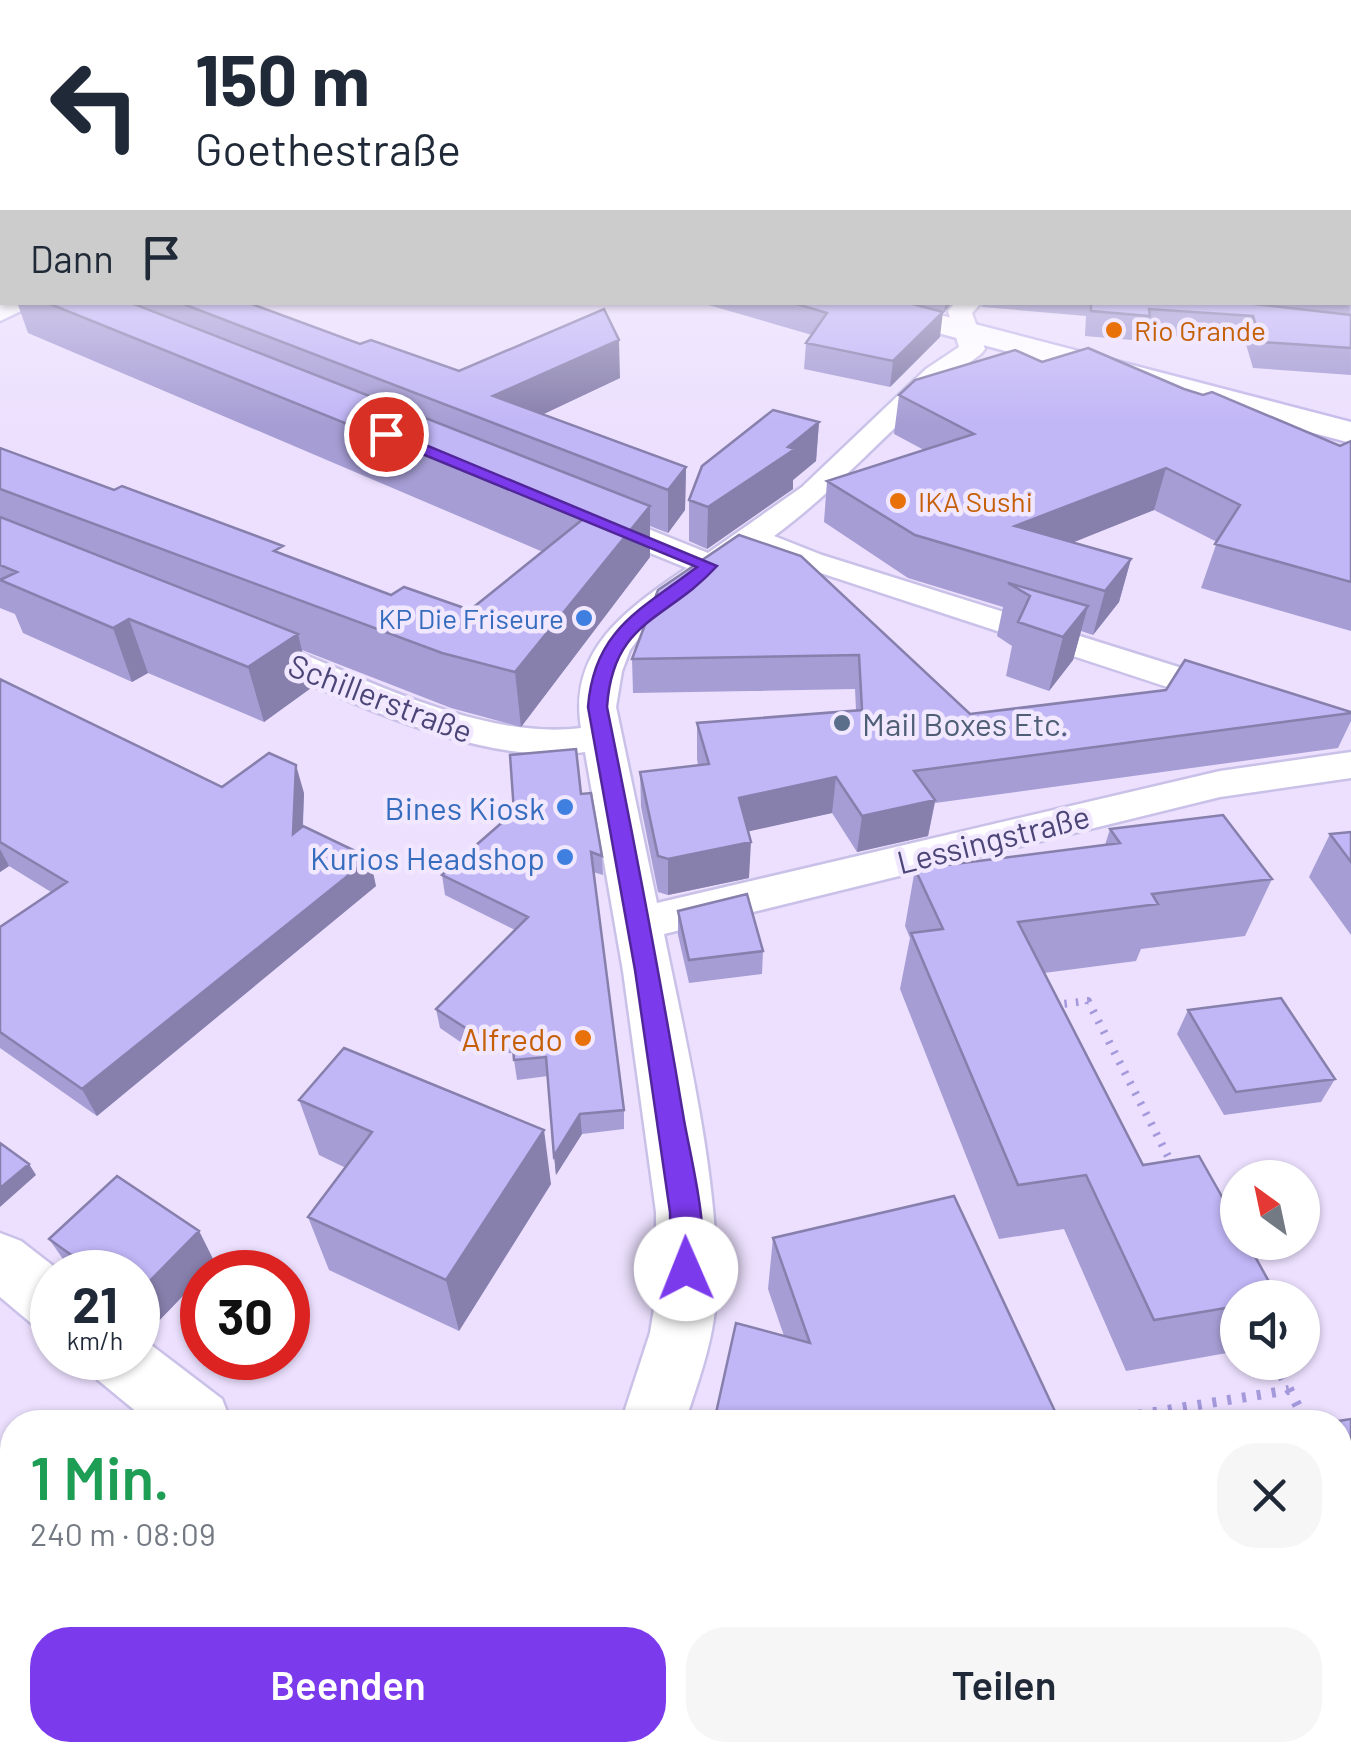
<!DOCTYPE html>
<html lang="de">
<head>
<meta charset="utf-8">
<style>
	body { margin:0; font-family:Barlow,sans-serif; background:#f6f6f7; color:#1f2937; height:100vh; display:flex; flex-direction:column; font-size:38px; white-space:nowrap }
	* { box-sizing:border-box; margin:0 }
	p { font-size:32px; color:#747a83 }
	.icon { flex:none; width:55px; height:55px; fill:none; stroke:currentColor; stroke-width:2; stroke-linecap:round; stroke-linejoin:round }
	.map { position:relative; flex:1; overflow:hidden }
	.panel { position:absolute; left:0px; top:1410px; width:1352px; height:352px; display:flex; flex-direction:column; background:#fff; border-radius:40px 40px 0 0; box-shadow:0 2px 8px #0004 }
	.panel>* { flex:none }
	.top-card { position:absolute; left:0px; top:0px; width:1352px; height:305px; box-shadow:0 2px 8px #0004; background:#fff; color:#1f2937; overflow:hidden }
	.needle { width:65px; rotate:327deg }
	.tools { position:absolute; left:1220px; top:1160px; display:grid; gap:20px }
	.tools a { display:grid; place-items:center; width:100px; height:100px; border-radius:50%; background:#fff; box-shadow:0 2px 8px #0004; font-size:50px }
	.speed { position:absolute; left:30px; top:1250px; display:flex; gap:20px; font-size:50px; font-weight:700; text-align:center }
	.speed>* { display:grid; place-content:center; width:130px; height:130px; border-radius:50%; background:#fff; box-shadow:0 2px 8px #0004; line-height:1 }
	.speed small { font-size:25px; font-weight:400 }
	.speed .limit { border:15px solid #d22; background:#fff; color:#111 }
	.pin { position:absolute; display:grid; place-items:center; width:85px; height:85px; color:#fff; margin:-42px; border:5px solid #fff; border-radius:50%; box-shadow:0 2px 10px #0007 }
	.me { position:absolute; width:110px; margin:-55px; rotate:359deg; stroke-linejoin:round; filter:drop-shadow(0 0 8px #0008) }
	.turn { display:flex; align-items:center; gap:35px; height:210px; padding:0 30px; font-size:45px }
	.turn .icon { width:130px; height:130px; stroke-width:2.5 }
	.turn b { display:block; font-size:70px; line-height:85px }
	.then { display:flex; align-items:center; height:95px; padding:0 30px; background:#0003; gap:20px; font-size:38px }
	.round { display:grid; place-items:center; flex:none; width:105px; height:105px; border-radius:40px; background:#f6f6f7 }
	.overview { display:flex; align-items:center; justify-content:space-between; height:170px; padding:0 30px }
	h1 { font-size:60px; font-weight:600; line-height:75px; color:#1e9e55 }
	.button { display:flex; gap:20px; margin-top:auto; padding:20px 30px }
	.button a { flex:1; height:115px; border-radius:40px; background:#7c3aed; color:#fff; font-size:40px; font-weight:600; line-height:115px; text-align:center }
	.button a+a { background:#f6f6f7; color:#1f2937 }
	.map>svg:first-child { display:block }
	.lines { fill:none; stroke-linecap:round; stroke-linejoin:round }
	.minor-casing { stroke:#cac1e8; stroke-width:5 }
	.secondary-casing { stroke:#c6bbeb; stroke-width:5 }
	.path-far1 { stroke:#a399db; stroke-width:8; stroke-dasharray:2.5 9; stroke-linecap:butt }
	.path { stroke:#a399db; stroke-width:10; stroke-dasharray:4 11; stroke-linecap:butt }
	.minor { fill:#fff; fill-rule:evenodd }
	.secondary { fill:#fff; fill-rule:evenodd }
	.wall { fill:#a69dd4 }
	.shaded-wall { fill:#877fac }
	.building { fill:#c1b6f6; stroke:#877fac; stroke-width:2.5 }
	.route { fill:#7c3aed; stroke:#51269a; stroke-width:2.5 }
	.food-dot { fill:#e8710a; stroke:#f1e8ff; stroke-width:4 }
	.shop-dot { fill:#3f7fe0; stroke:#f1e8ff; stroke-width:4 }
	.service-dot { fill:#5c6f8a; stroke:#f1e8ff; stroke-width:4 }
	.labels { text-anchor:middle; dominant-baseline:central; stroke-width:9; stroke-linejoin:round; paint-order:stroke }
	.far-food-label { font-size:28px; fill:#c56008; stroke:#f1e8ff; text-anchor:start }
	.far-shop-label { font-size:28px; fill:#366cbe; stroke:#f1e8ff; text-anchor:end }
	.street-label { font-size:32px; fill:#4c4577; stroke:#f1e8ff }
	.service-label { font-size:32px; fill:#4e5e75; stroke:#f1e8ff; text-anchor:start }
	.shop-label { font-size:32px; fill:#366cbe; stroke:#f1e8ff; text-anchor:end }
	.food-label { font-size:32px; fill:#c56008; stroke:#f1e8ff; text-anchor:end }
</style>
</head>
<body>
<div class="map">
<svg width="1351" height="1762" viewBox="0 0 1351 1762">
	<rect width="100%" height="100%" fill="#ece0fe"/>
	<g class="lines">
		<g class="minor-casing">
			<path id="minor" d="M956 302H982L972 313 985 349 981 354C906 408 849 481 774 536L822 555 1242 687 1248 695 1242 703H1216L754 551 646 628 630 650 622 671 616 707 657 903 1220 771 1351 752V778L1220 797 664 934C686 1043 721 1187 716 1297 714 1340 698 1382 685 1422H621L650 1333 656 1297V1212L623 971 585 752C472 767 341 695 236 653L231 645 236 637H262C356 674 480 741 581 728 568 648 629 608 687 568L584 526 579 519 584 512H606L708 553 802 487 926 369 959 347 948 311Z
				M0 1233 21 1241 61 1272H52V1331L31 1323 0 1297Z
				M138 1335 222 1399 231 1422H149L98 1380 89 1358H138Z
				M540 1750H618L619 1762H541Z"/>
		</g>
		<g class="secondary-casing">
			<path id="secondary" d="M0 302 2 301 40 302 0 321Z
				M840 302H890L1351 422V443L844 308Z"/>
		</g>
		<path class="path-far1" d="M1053 1005 1088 1001 1174 1168"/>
		<path class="path" d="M1275 1362 1306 1422
			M1094 1422 1289 1390"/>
		<use href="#minor" class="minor"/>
		<use href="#secondary" class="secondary"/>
	</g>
	<path class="wall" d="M1350 178 1351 375 1253 368 1245 341 1146 334 1144 341 1085 336 1086 316 982 307 983 302H1350Z
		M17 302H257L258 307 360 344 459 371 620 378 543 414 686 467 685 510 668 533 650 526V557L521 727 451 708 302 650 311 688 264 722 148 673 132 682 23 633 15 614 0 608V448L391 595 470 610 543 552 28 333Z
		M698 302H905L940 337 890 387 804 369 806 343 812 335Z
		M906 302H953L944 312Z
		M1042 362 1184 389 1340 446 1351 441V631L1201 588 1217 542 1154 510 1072 542 1131 559 1119 602 1093 635 1081 631 1073 660 1049 691 1006 676 1012 646 997 636 1003 607 908 578 824 522 827 481 924 450 894 434 899 395Z
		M819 422 816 461 793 480V489L707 549 689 541V500Z
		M739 535 970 714 1351 712V721L1338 748 935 803 928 836 857 852 832 813 748 831 749 878 668 895 658 892 641 807 640 772 698 765 697 759V723L856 710 855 689 633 693 632 659Z
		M0 679 222 787 304 793 303 827 376 886 97 1116 0 1048V927L51 892 9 866 0 872Z
		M581 794 602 856 603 875 593 872 624 1110V1129L582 1134 556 1175 548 1076 517 1080 513 1053 478 1054 440 1028 436 1009 515 930 445 895 442 875Z
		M1110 829 1272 879 1245 936 1141 949 1136 961 1044 973 1143 1165 1238 1298V1351L1126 1371 1064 1229 999 1239 900 989 910 938 905 926 915 869 1105 845Z
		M1351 832V935L1309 877 1330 834Z
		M678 911 763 951 762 974 689 983 678 935Z
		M1188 1010 1335 1079 1321 1102 1224 1115 1177 1034Z
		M299 1100 551 1184 459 1331 329 1270 308 1217 346 1168 319 1155Z
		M199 1231 215 1263 202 1272V1276L151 1329 138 1320V1272H72L49 1239Z
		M773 1238 1060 1422 784 1336 768 1289Z
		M731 1750H1340L1351 1762H1220L1216 1756 1199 1762H924L921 1755 897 1762H732Z"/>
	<path class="shaded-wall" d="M946 302H953L944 312Z
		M943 312 940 337 890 387 893 361Z
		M619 340 620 378 510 430 493 396Z
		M819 422 816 461 793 480V489L707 549 708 507Z
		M686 467 685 510 668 533V490Z
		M1166 468 1154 510 1017 565 1015 526Z
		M650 506V557L521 727 515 672Z
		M1131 559 1119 602 1093 635 1105 591Z
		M1088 606 1073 660 1049 691 1063 637Z
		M129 619 148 673 132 682 113 628Z
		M298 634 311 688 264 722 248 667Z
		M296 765 304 793 301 862 293 834Z
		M836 777 832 813 737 834 739 798Z
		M935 800 928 836 857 852 862 816Z
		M751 842 749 878 668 895V859Z
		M0 849 9 866 0 872Z
		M370 858 376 886 97 1116 82 1089Z
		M580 1114 582 1134 556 1175 554 1156Z
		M544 1130 551 1184 459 1331 446 1280Z
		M29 1164 36 1175 0 1207V1188Z
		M199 1231 215 1263 205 1272H202V1276L151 1329 138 1308V1293Z
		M0 1518 12 1530V1532L0 1545Z
		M480 1750H489L491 1762H482Z
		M849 1750H924L921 1755 897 1762H807Z
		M1181 1750H1224L1216 1756 1199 1762H1145Z"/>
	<path class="building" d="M1350 178H1351V295H1350Z
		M45 302H129L650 506 515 672 442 653 0 489V448L114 490 122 486 283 546 274 551 391 595 404 587 470 610 583 519Z
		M178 302H246L360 344 371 340 459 371 604 309 619 340 493 396 686 467 668 490Z
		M790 302H905L943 312 893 361 806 343 827 313Z
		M1091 302H1237L1351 315V348L1261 342 1253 316 1149 309 1150 316 1091 311Z
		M1088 348 1184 389 1203 395 1212 392 1340 446 1351 441V582L1215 544 1240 505 1166 468 1015 526 1131 559 1105 591 915 535 827 481 974 434 899 395 915 380 1015 350 1042 362Z
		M773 410 819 422 788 447 795 449 708 507 689 500 702 466Z
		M0 517 298 634 248 667 129 619 113 628 0 580 17 572 0 565Z
		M739 535 801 556 970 714 1166 690 1185 660 1351 712V713L914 771 935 800 862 816 836 777 739 798 751 842 668 859 658 856 640 772 709 764 697 723 862 710 859 655 632 659 658 590Z
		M1008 583 1088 606 1063 637 1018 622 1030 596Z
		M0 679 222 787 269 753 296 765 293 834 303 826 370 858 82 1089 0 1032V927L67 882 0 842Z
		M576 749 581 794 591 793 602 856 591 852 624 1110 580 1114 554 1156 546 1057 514 1060 512 1033 475 1034 436 1009 528 917 442 875 514 812 510 755Z
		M1223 815 1272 879 1152 894 1158 904 1018 922 1143 1165 1199 1156 1238 1225V1242H1247L1278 1298H1238V1306L1154 1320 1086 1175 1018 1185 911 933 943 929 915 869 1120 843 1110 829Z
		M1351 832V862L1330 834Z
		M747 894 763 951 689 960 678 911Z
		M1281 998 1335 1079 1236 1092 1188 1010Z
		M344 1048 544 1130 446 1280 308 1217 372 1132 299 1100Z
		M0 1143 29 1164 0 1188Z
		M117 1176 199 1231 138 1293V1272H95L49 1239Z
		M954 1196 1060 1422H714L736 1323 810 1343 773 1238Z
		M1351 1419V1762H1278L1271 1750H1340V1422H1332Z
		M250 1750H480L482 1762H262Z
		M738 1750H849L807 1762H739Z
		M949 1750H1181L1145 1762H953Z"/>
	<linearGradient id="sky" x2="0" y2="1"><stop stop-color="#a8c8d3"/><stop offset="0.42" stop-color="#f6f1ff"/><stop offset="1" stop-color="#f6f1ff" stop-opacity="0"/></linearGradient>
	<rect width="1351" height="425" fill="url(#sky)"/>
	<path class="route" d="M381 431H392L717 566C667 621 613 619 607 707 635 845 661 982 684 1120 691 1160 713 1242 697 1279L686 1283 675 1279 671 1269 670 1212 635 970 588 707C594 629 641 610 697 567L381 437Z"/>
	<g class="food-dot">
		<circle cx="1114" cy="330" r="10"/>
		<circle cx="898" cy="501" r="10"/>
		<circle cx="583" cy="1038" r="10"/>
	</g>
	<g class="shop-dot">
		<circle cx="584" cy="618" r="10"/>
		<circle cx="565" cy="807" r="10"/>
		<circle cx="565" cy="857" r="10"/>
	</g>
	<circle class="service-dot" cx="842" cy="723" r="10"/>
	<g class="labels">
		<g class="far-food-label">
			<text x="1134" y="330">Rio Grande</text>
			<text x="918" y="501">IKA Sushi</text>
		</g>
		<g class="far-shop-label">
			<text x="564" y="618">KP Die Friseure</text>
		</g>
		<g class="street-label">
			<text transform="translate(381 697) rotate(21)">Schillerstraße</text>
			<text transform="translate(993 838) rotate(-14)">Lessingstraße</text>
		</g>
		<g class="service-label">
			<text x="862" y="723">Mail Boxes Etc.</text>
		</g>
		<g class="shop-label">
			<text x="545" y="807">Bines Kiosk</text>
			<text x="545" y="857">Kurios Headshop</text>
		</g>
		<g class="food-label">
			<text x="563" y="1038">Alfredo</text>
		</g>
	</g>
</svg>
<div class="tools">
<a><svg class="needle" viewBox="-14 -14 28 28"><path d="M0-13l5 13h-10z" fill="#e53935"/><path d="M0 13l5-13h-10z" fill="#747a83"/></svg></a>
<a><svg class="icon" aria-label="sound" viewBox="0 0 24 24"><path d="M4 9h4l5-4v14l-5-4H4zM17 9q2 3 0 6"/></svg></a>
</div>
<div class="speed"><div>21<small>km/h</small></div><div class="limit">30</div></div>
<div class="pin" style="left:386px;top:434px;background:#d93025"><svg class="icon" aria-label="arrive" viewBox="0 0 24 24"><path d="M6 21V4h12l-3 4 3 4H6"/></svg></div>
<svg class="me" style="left:686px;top:1269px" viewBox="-20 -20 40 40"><circle r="19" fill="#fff"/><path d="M0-13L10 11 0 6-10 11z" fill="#7c3aed"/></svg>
<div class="top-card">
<div class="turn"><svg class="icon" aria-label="left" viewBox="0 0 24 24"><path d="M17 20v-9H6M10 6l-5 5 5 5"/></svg><div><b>150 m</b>Goethestraße</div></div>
<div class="then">Dann<svg class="icon" aria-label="arrive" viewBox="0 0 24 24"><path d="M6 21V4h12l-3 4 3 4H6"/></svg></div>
</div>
<section class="panel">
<div class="overview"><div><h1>1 Min.</h1><p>240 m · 08:09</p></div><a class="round"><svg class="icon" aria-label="close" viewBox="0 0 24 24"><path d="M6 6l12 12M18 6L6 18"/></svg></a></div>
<div class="button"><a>Beenden</a><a>Teilen</a></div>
</section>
</div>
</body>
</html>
